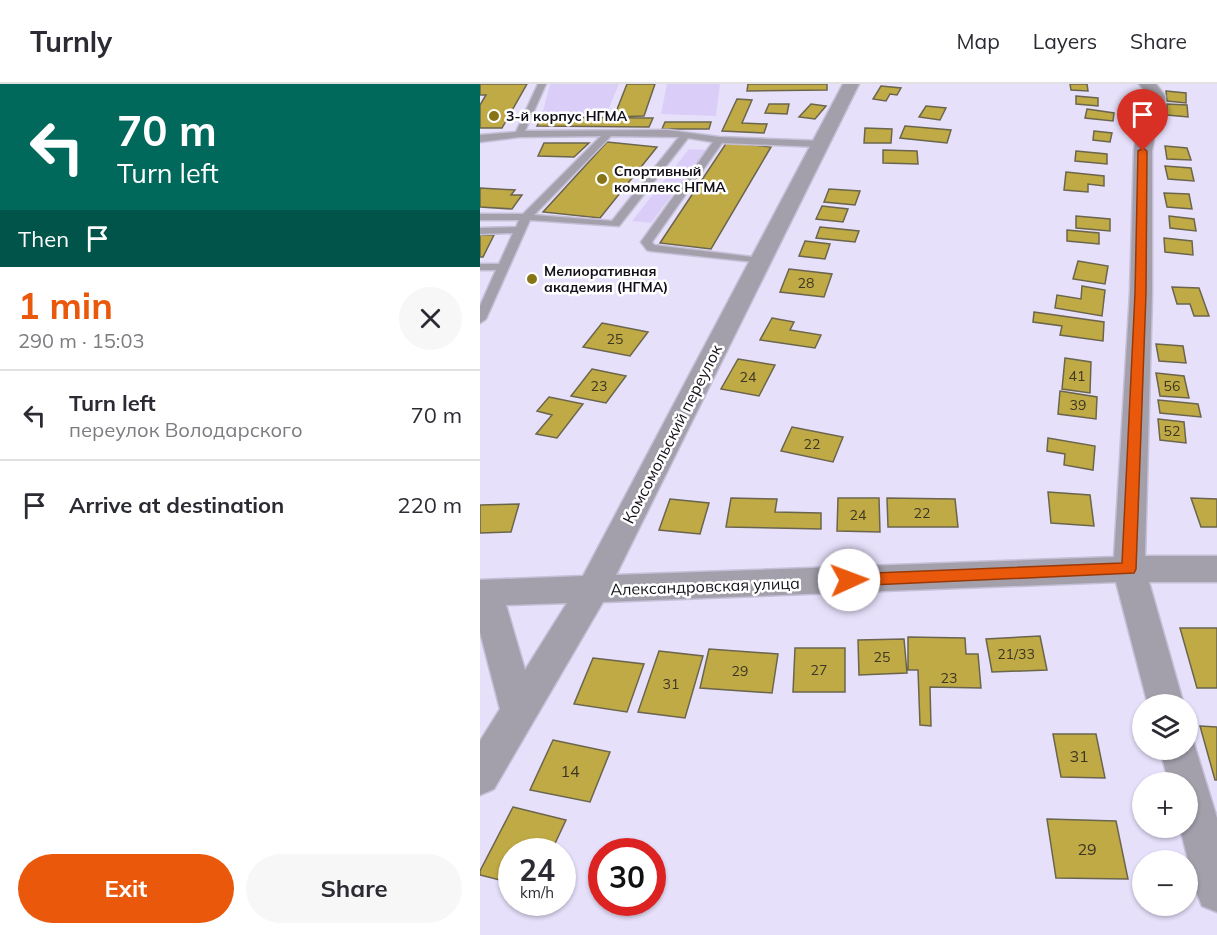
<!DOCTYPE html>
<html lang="en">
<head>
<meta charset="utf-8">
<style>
	body { margin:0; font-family:Mulish,sans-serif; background:#f7f7f7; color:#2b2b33; height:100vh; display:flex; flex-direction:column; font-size:22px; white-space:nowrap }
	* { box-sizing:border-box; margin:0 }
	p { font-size:20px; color:#7c7c81 }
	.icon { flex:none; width:33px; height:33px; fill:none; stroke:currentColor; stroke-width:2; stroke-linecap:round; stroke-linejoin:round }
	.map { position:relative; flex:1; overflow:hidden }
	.panel { display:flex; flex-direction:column; background:#fff; width:480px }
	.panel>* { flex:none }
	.hud { background:#00695c; color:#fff; overflow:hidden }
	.buttons { position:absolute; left:652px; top:610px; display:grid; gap:12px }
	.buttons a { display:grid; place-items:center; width:66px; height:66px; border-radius:50%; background:#fff; box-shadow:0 2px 4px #0004; font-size:30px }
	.speed { position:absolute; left:18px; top:754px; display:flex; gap:12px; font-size:30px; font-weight:700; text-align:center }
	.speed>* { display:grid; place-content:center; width:78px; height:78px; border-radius:50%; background:#fff; box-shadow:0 2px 4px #0004; line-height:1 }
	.speed small { font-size:15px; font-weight:400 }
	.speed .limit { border:9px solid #d22; background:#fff; color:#111 }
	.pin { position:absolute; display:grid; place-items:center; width:51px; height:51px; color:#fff; margin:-62px -26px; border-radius:50% 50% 50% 0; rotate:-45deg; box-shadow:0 0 6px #0007 }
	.pin .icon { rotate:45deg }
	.me { position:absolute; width:66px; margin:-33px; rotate:88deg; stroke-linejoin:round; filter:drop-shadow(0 0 4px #0008) }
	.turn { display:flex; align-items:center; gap:21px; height:126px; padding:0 18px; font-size:27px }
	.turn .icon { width:78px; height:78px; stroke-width:2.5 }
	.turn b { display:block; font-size:42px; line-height:51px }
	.then { display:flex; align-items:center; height:57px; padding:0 18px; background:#0003; gap:12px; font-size:22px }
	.round { display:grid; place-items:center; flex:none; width:63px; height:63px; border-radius:32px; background:#f7f7f7 }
	.head { display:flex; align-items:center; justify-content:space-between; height:102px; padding:0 18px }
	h1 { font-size:36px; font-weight:700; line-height:45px; color:#ea580c }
	.action { display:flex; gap:12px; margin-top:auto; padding:12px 18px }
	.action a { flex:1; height:69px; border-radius:36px; background:#ea580c; color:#fff; font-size:24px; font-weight:700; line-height:69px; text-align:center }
	.action a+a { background:#f7f7f7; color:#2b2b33 }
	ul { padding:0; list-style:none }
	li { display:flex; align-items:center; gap:18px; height:90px; padding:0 18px; border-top:2px solid #e1e1e2 }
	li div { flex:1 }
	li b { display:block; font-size:22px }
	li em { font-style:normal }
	header { display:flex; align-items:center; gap:36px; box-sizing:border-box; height:84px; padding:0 30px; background:#fff; border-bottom:2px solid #e1e1e2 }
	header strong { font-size:28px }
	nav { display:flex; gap:33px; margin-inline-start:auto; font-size:21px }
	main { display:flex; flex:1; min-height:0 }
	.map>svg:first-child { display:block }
	.green { fill:#dacef9 }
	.building { fill:#bfaa45; stroke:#6b654d; stroke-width:1.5 }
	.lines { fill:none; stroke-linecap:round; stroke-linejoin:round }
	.lane-casing { stroke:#c5bfd7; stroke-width:3 }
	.street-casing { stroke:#c5bfd7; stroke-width:3 }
	.lane { fill:#a3a0ac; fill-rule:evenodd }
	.street { fill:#a3a0ac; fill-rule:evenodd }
	.route { fill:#ea580c; stroke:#983908; stroke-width:1.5 }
	.poi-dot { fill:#867417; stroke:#fff; stroke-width:2 }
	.labels { text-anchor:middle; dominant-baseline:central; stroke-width:5; stroke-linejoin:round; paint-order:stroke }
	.far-poi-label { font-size:14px; font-weight:bold; fill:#131019; stroke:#fff; text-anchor:start }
	.number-label { font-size:14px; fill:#3e3624 }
	.street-label { font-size:16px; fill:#131019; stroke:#fff }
	.near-number-label { font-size:16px; fill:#3e3624 }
</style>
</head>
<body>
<header>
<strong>Turnly</strong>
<nav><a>Map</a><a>Layers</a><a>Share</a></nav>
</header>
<main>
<section class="panel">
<div class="hud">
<div class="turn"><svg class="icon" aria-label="left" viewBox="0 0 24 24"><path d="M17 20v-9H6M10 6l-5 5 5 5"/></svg><div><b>70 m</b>Turn left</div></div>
<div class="then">Then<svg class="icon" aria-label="arrive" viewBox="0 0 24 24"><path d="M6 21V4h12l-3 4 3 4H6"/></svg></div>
</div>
<div class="head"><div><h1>1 min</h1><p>290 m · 15:03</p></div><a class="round"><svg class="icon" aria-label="close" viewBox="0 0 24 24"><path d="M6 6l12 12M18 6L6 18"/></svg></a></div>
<ul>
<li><svg class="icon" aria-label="left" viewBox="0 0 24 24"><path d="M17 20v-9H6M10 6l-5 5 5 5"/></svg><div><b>Turn left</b><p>переулок Володарского</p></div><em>70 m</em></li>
<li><svg class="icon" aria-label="arrive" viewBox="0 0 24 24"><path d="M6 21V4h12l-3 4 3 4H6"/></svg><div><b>Arrive at destination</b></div><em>220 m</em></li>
</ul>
<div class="action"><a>Exit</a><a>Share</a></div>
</section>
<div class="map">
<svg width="737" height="851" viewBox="0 0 737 851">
	<rect width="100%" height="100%" fill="#e7e0fb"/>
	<path class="green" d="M70 0H139L126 31H62Z
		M187 0H240L236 32 181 30Z
		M209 65 226 66 171 139 152 137Z"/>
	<path class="building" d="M0 0H47L22 44H0V21L6 11H0Z
		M147 0H175L164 32 134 33Z
		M268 0H347V6L267 7Z
		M590 0H607L608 7 591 6Z
		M401 2 421 4 417 11 410 10 406 17 393 15Z
		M686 7 706 9V19L687 17Z
		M596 12 618 14V22L596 20Z
		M257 15 272 16 262 39 287 40 284 49 242 47Z
		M289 20H309L307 30 285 29Z
		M331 20 346 22 335 35 319 33Z
		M687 20 707 21 708 33 687 31Z
		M446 22 466 24 460 36 439 33Z
		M607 25 634 29 633 37 605 34Z
		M62 33 173 34 169 43 57 42Z
		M185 38H231L229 45H182Z
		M425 42 471 46 467 59 420 54Z
		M385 44 412 45 411 59H384Z
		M614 47 632 49 630 58 613 56Z
		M127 58 177 63 120 134 63 128Z
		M247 58 291 63 231 165 180 159Z
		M64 59H109L94 73 58 72Z
		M685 62 707 64 711 76 687 75Z
		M403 66 437 67 438 80 403 79Z
		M596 67 627 70V80L595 77Z
		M685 82 711 84 714 97 688 95Z
		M586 88 624 92V102L608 100V108L584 106Z
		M0 104 35 106 31 111H42L32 125 0 123Z
		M349 105 380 107 375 121 344 118Z
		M684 109 709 110 712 125 687 123Z
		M342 122 368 125 363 138 336 135Z
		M596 132 630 135V147L596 144Z
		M689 132 714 135 716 147 690 144Z
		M340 143 379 147 375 158 336 154Z
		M587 146 619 149V160L587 157Z
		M0 151H14L3 173H0Z
		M684 154 712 157 713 171 685 168Z
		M325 157 350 160 345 175 319 172Z
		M598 177 628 182 625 200 593 195Z
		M309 185 352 190 344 213 300 208Z
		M602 202 625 206 622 232 575 224 577 211 601 215Z
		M692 203 719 204 729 232H714L710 220H697Z
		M554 228 624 238 623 257 580 251 582 242 553 238Z
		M292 234 314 238 310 246 341 251 335 264 280 256Z
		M122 239 168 248 150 272 103 263Z
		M676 260 703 262 706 279 679 277Z
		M585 274 611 278 610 309 582 305Z
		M258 275 295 281 279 312 241 305Z
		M112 285 146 292 126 319 91 312Z
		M676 289 704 292 709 314 680 312Z
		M580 307 617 313 616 335 578 330Z
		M69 313 103 320 77 354 56 350 72 331 57 327Z
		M678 316 718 320 721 333 680 329Z
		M678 335 704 338 706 359 680 356Z
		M312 343 363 353 353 378 301 367Z
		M568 354 615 362 613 386 584 381 585 370 567 367Z
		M568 408 610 411 614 442 571 439Z
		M251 414 297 415 295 428 341 429V445L246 443Z
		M358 414H399L400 448 357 447Z
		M407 414 475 415 478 443H408Z
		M711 414 737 415V443H721Z
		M190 415 229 419 220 450 179 446Z
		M39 420 31 448 0 449V421Z
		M700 544H737V604H717Z
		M560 552 567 586 512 588 506 555Z
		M428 553 485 554 486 570H498L501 604 450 603 451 642 440 641 438 586H428Z
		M424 555 427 589 379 591 378 556Z
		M315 564H365V608H313Z
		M229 565 298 570 292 609 220 604Z
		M179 567 223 572 205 634 158 628Z
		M113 574 164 580 147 628 94 620Z
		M720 642 737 643V696H735Z
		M573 650H616L625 694 581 693Z
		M73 656 130 668 110 718 50 706Z
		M33 723 86 736 71 768H32V799L0 791V787Z
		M567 735 636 737 648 795 576 794Z"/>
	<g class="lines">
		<g class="lane-casing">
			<path id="lane" d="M58 0H66L45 47 188 46 239 53 341 57 346 60 341 63 242 59 172 158 174 161 281 174 285 175V179L171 167 167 166 161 158 233 58 208 54 139 142 50 136 6 235 0 239V222L16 186H0V180H19L33 149 0 150V144L36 143 39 136H0V130H43L121 52 39 53 0 58V51L36 48ZM131 52 199 53 132 137 54 131Z"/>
		</g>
		<g class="street-casing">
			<path id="street" d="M363 0H379L136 491 634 473 650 209 654 67 656 54 666 35 669 12 659 0H676L685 12 684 35 674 54 672 67V209L665 472H737V498H669L704 621H668L636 498 123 518 14 705 0 711V657L20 625 0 548V496L103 492ZM87 519 45 586 26 521Z
				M708 652 712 653 737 734V828L722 822 716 807 700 744H708V699H689L680 666H708Z"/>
		</g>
		<use href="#lane" class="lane"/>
		<use href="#street" class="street"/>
	</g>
	<path class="route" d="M663 64 667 67 666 209 656 485 654 489 369 502 363 500 361 496 363 492 369 490 642 479 655 209 658 67Z"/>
	<g class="poi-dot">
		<circle cx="14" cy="32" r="6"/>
		<circle cx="122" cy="95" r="6"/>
		<circle cx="52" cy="195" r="6"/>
	</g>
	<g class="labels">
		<g class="far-poi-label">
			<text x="26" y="32">3-й корпус НГМА</text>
			<text x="134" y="87">Спортивный<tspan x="134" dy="16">комплекс НГМА</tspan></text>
			<text x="64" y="187">Мелиоративная<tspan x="64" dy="16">академия (НГМА)</tspan></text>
		</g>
		<g class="number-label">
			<text x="326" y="199">28</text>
			<text x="135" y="255">25</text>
			<text x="597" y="292">41</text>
			<text x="268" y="293">24</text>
			<text x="119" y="302">23</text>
			<text x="692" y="302">56</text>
			<text x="598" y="321">39</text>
			<text x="692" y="347">52</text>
			<text x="332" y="360">22</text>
			<text x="442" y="429">22</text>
			<text x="378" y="431">24</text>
			<text x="536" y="570">21/33</text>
			<text x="402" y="573">25</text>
			<text x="339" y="586">27</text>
			<text x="260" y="587">29</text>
			<text x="469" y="594">23</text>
			<text x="191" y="600">31</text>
		</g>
		<g class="street-label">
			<text transform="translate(192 350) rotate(-63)">Комсомольский переулок</text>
			<text transform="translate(225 502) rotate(-2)">Александровская улица</text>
		</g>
		<g class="near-number-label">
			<text x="599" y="672">31</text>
			<text x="90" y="687">14</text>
			<text x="607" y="765">29</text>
		</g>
	</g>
</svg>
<div class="buttons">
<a><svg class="icon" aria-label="layers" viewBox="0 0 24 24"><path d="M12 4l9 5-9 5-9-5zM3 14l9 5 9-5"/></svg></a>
<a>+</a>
<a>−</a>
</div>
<div class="speed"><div>24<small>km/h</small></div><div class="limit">30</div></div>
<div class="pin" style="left:663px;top:67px;background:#d93025"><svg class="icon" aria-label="arrive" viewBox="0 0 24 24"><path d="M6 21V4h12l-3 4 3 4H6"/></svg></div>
<svg class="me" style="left:369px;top:496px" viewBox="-20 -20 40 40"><circle r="19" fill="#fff"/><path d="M0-13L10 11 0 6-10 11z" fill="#ea580c"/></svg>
</div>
</main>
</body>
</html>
